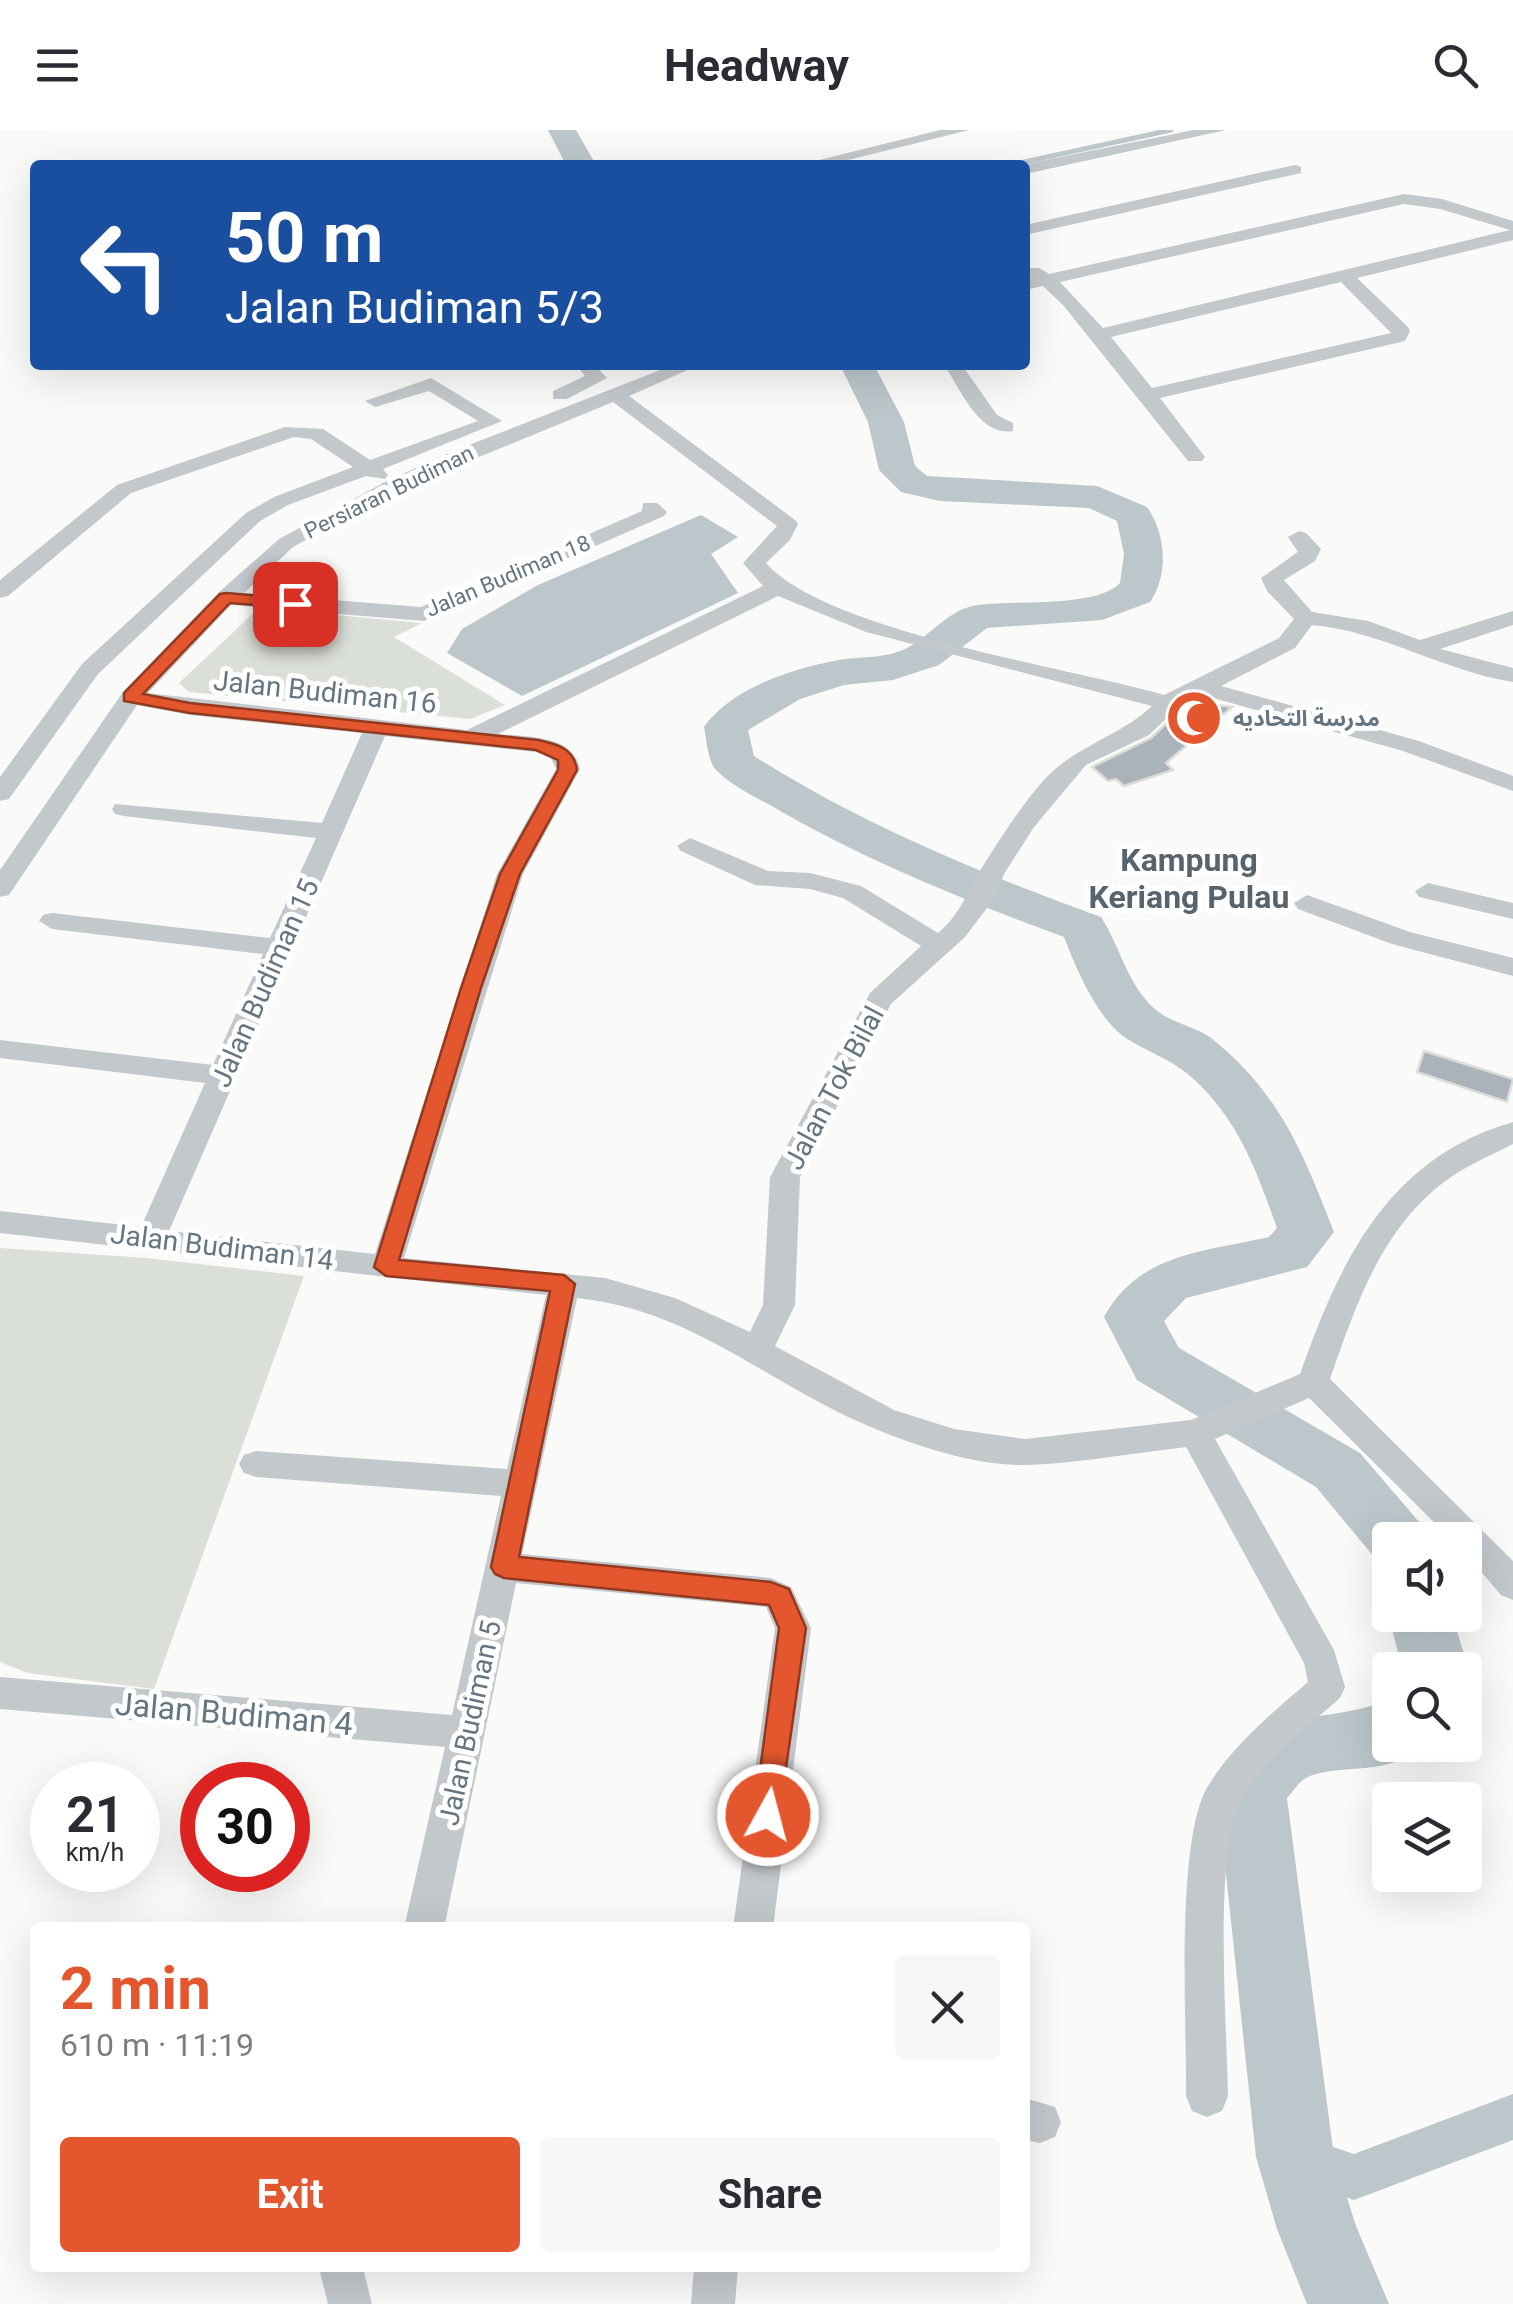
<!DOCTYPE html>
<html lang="en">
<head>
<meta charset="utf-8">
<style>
	body { margin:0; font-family:Roboto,"Noto Sans Arabic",sans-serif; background:#f7f7f7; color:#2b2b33; height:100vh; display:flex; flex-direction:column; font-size:38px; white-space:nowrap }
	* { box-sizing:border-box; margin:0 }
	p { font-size:32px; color:#7c7c81 }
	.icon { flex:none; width:55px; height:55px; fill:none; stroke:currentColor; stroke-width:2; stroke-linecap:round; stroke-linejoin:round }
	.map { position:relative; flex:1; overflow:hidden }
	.sheet { position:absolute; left:30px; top:1792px; width:1000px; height:350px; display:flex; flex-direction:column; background:#fff; border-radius:10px; box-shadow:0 10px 40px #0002 }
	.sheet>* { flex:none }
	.banner { position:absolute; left:30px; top:30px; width:1000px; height:210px; border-radius:10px; box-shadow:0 10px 40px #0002; background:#1a4fa0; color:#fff; overflow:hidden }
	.tools { position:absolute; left:1372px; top:1392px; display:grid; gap:20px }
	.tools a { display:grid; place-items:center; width:110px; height:110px; border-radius:10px; background:#fff; box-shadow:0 10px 40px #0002; font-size:50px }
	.speed { position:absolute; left:30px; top:1632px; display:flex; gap:20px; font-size:50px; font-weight:700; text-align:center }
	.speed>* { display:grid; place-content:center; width:130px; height:130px; border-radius:50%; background:#fff; box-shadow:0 10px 40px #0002; line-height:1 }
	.speed small { font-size:25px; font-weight:400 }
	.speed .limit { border:15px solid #d22; background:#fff; color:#111 }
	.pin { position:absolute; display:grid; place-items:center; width:85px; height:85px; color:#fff; margin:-42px; border-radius:20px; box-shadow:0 5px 15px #0006 }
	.me { position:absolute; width:110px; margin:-55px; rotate:7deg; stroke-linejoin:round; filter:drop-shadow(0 0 8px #0008) }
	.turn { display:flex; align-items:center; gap:35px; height:210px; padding:0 30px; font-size:45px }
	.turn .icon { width:130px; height:130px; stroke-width:2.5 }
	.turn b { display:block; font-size:70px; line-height:85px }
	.round { display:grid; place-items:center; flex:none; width:105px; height:105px; border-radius:10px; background:#f7f7f7 }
	.overview { display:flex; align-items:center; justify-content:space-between; height:170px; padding:0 30px }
	h1 { font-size:60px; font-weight:700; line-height:75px; color:#e4572e }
	.button { display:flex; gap:20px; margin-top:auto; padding:20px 30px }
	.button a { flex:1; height:115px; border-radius:10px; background:#e4572e; color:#fff; font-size:40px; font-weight:700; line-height:115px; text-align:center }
	.button a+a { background:#f7f7f7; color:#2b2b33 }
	header { display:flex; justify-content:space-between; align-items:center; height:130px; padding:0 30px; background:#fff; font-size:45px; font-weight:700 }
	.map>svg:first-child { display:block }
	.green { fill:#dadfd7 }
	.water { fill:#bbc7cb }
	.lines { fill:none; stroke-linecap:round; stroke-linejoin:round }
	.stream { stroke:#bbc7cb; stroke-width:5 }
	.canal { fill:#bbc7cb; fill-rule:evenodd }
	.river { fill:#bbc7cb; fill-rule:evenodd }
	.building { fill:#aab3b9; stroke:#dcdcda; stroke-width:2.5 }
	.street { fill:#c3c8cc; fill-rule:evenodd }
	.route { fill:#e4572e; stroke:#94391e; stroke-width:2.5 }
	.labels { text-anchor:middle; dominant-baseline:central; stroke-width:10; stroke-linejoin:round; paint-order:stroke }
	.far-street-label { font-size:22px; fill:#657683; stroke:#fff }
	.far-poi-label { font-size:22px; font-weight:bold; fill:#657683; stroke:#fff; text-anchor:start }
	.street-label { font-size:28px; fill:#657683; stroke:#fff }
	.quarter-label { font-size:32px; font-weight:bold; fill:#57646e; stroke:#fff }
	.near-street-label { font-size:32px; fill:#657683; stroke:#fff }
</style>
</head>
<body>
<header><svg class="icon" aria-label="menu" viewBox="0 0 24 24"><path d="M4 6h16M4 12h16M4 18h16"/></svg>Headway<svg class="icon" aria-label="search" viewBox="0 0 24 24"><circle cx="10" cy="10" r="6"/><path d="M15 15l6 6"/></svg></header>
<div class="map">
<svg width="1513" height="2174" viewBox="0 0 1513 2174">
	<rect width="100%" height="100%" fill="#fafaf8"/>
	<path class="green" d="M259 478 422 493 394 507 505 575 470 589 189 562 179 553Z
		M0 1118 146 1128 304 1146 154 1559 28 1543 0 1532Z"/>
	<path class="water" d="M701 385 738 407 711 424 738 463 522 566 447 523 462 499 538 455Z"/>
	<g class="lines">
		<path class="stream" d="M1010 35 1171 0"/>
		<path class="canal" d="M1513 1964V2010L1354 2070 1279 2043 1272 2027 1279 2011 1295 2004 1354 2024Z"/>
		<path class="river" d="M548 0H576L596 35H566Z
			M840 235H874L904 292 915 336 927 346 1097 356 1147 377C1166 404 1169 445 1150 472L1102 490 987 498 939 535 893 550 844 555 800 569 748 600 754 626C863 695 980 743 1101 787 1121 818 1127 855 1156 880 1171 893 1195 896 1211 908 1280 963 1303 1023 1334 1102L1307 1137 1186 1168 1164 1191 1179 1218 1360 1323 1419 1392 1428 1410H1390V1433L1375 1428 1316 1357 1137 1250 1104 1187C1139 1123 1204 1122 1269 1107L1277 1098C1258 1045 1242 998 1201 956 1175 929 1151 925 1123 906 1096 886 1076 838 1064 807 967 771 871 733 782 682 762 670 734 658 717 641 707 631 707 610 704 597 731 558 794 538 839 530 862 526 886 529 907 518 932 505 948 479 978 475 1013 470 1097 478 1120 453L1124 424 1117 391 1089 378 940 371 901 362 879 340 868 292Z
			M1390 1480V1485H1452L1469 1540 1465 1548V1540H1403L1388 1485Z
			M1390 1570V1615H1417C1398 1649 1330 1631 1303 1650 1297 1654 1292 1663 1287 1668L1334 2027 1356 2096 1389 2174H1307L1277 2099 1256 2027 1217 1659C1258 1570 1315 1598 1390 1570Z"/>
	</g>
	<path class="building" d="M1189 572 1232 577 1166 633 1173 640 1124 656 1116 649 1108 651 1092 637 1151 608Z
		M1424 921 1513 949 1507 972 1417 942Z"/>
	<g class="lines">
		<path class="street" d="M940 0H969L828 35H799Z
			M1194 0H1226L1025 44V35H1021Z
			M1295 35 1301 37V43L1025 105V95Z
			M1404 64 1442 69 1513 91V110L1357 148 1408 197 1410 201 1405 211 1160 268 1205 327 1202 331H1188L1063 175 1043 156 1025 160V150L1031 148 1025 143 1027 138H1039L1049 144ZM1404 74 1440 79 1510 100 1103 198 1060 152ZM1341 152 1391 203 1152 258 1111 207Z
			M576 235H595L607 248 567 269H553V261L585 246Z
			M673 235H699L629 266 795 390 798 394 790 410 766 433C826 501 1070 538 1164 565L1279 508 1294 489 1267 461 1261 448 1298 422 1288 407 1299 401 1306 403 1321 419 1315 431 1284 450 1312 482 1368 491 1420 510 1513 481V495L1440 519 1513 538V552C1443 541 1382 501 1312 495L1295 518 1221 556 1419 611 1513 646V661L1403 621 1199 564 1187 569 1149 605 1086 635 1034 697 1004 744 996 766 965 807 891 874 800 1047 795 1175 775 1216 894 1280 954 1299 1025 1309 1191 1290 1300 1244C1340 1131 1388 1028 1513 992V1014C1492 1025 1470 1034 1451 1047 1383 1094 1356 1174 1330 1249L1513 1431V1470L1501 1465 1465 1423V1410H1452L1309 1268 1215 1309 1334 1520 1345 1557 1340 1568C1305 1599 1260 1632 1239 1674 1214 1723 1227 1903 1228 1966L1222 1981 1207 1987 1192 1981 1186 1966C1187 1897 1175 1710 1208 1656 1233 1615 1272 1583 1308 1552L1304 1533 1186 1317C1134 1323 1080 1333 1027 1335 977 1336 919 1317 873 1298 770 1256 694 1180 577 1168L522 1424 771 1448 791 1457 811 1498 773 1798H733L775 1498 766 1477 516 1453 444 1798H404L445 1617 0 1579V1547L452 1585 501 1366 256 1347 244 1343 239 1334 244 1325 256 1321 507 1339 546 1165 0 1103V1081L141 1097 205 953 0 928V910L213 935 263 824 52 799 39 791 43 785 52 783 270 808 316 708 124 686 115 684 112 679 115 674 322 693 362 603 190 585 137 575 9 765 0 767V740L123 562 218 463 279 409 385 352 451 322ZM613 272 777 396 743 433 763 456 467 600 148 563 231 475 424 491 664 386 667 382 657 373H643L642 381 421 477 244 463 293 417 399 360ZM778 466 866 502 1152 576C1119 607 1075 616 1044 650 1020 677 1000 709 981 739 967 762 960 785 938 803L861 756 810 743 768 741 690 708 677 716 681 721 755 755 810 759 843 768 921 816 870 863 770 1047 763 1175 750 1202 675 1168 605 1148 404 1128 523 744 580 639C573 604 526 607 498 604ZM385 606 536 622 550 626 556 639 497 744 375 1124 169 1101Z
			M944 235H962L997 285 1013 293V301C979 307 960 258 944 235Z
			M431 248 502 291 383 339 388 345 385 349 366 346 288 375 260 391 98 544 9 669 0 671V647L82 534 246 383 274 367 353 337 311 309 294 307 131 363 8 466 0 468V450L117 355 285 297 323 299 370 330 478 291 429 261 375 277 365 271Z
			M1428 753 1513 773V789L1419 767 1415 761Z
			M1307 765 1410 802 1513 828V846L1392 814 1298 779 1294 773Z
			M1025 1968 1055 1977 1061 1992 1055 2007 1040 2013 1025 2010Z
			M319 2138H363L372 2174H328Z
			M694 2138H738L735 2174H691Z"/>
	</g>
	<path class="route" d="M226 463 295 469 303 474 295 478 230 473 143 564 190 573 538 610C557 614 574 618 577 640L520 744 481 858 399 1130 564 1145 575 1154 519 1427 771 1452 789 1459 806 1498 778 1694 768 1698 758 1694 754 1685 779 1498 769 1475 504 1448 495 1444 491 1437 550 1161 386 1146 374 1137 461 858 500 744 558 640V630L536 620 190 583 124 571V563L220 464Z"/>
	<defs>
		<g id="mosque-disc" transform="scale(2.875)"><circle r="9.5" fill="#e4572e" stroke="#fff"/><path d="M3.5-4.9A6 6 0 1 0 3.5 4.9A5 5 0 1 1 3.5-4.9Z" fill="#fff"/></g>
	</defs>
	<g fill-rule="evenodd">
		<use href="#mosque-disc" x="1194" y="588"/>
	</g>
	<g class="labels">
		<g class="far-street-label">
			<text transform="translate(389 362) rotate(-26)">Persiaran Budiman</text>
			<text transform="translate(508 446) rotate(-23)">Jalan Budiman 18</text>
		</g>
		<g class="far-poi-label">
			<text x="1233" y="588">مدرسة التحاديه</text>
		</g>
		<g class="street-label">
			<text transform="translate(325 562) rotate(6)">Jalan Budiman 16</text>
			<text transform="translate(265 853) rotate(-66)">Jalan Budiman 15</text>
			<text transform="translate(834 958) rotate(-62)">Jalan Tok Bilal</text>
			<text transform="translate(222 1117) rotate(7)">Jalan Budiman 14</text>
			<text transform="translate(470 1593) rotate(-78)">Jalan Budiman 5</text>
		</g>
		<g class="quarter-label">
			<text x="1189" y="730">Kampung<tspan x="1189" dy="37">Keriang Pulau</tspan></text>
		</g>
		<g class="near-street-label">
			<text transform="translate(234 1584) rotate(5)">Jalan Budiman 4</text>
		</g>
	</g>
</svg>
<div class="tools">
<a><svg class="icon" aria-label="sound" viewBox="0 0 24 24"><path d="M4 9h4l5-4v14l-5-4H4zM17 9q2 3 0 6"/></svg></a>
<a><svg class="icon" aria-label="search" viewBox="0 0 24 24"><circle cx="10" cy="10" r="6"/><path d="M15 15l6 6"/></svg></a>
<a><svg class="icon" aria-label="layers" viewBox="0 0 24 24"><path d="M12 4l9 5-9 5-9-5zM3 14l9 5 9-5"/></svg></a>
</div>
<div class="speed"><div>21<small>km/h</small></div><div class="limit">30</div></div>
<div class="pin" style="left:295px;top:474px;background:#d93025"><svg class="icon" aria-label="arrive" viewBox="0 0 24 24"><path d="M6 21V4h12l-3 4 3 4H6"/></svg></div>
<svg class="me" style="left:768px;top:1685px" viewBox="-20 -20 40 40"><circle r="17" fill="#e4572e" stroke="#fff" stroke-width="3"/><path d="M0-11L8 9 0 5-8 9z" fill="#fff"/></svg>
<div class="banner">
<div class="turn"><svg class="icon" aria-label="left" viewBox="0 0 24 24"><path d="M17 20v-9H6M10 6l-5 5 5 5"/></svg><div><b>50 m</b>Jalan Budiman 5/3</div></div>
</div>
<section class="sheet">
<div class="overview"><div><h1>2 min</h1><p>610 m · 11:19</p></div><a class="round"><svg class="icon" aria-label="close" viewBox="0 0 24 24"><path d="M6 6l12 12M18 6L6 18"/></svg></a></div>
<div class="button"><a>Exit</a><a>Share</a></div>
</section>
</div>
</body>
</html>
